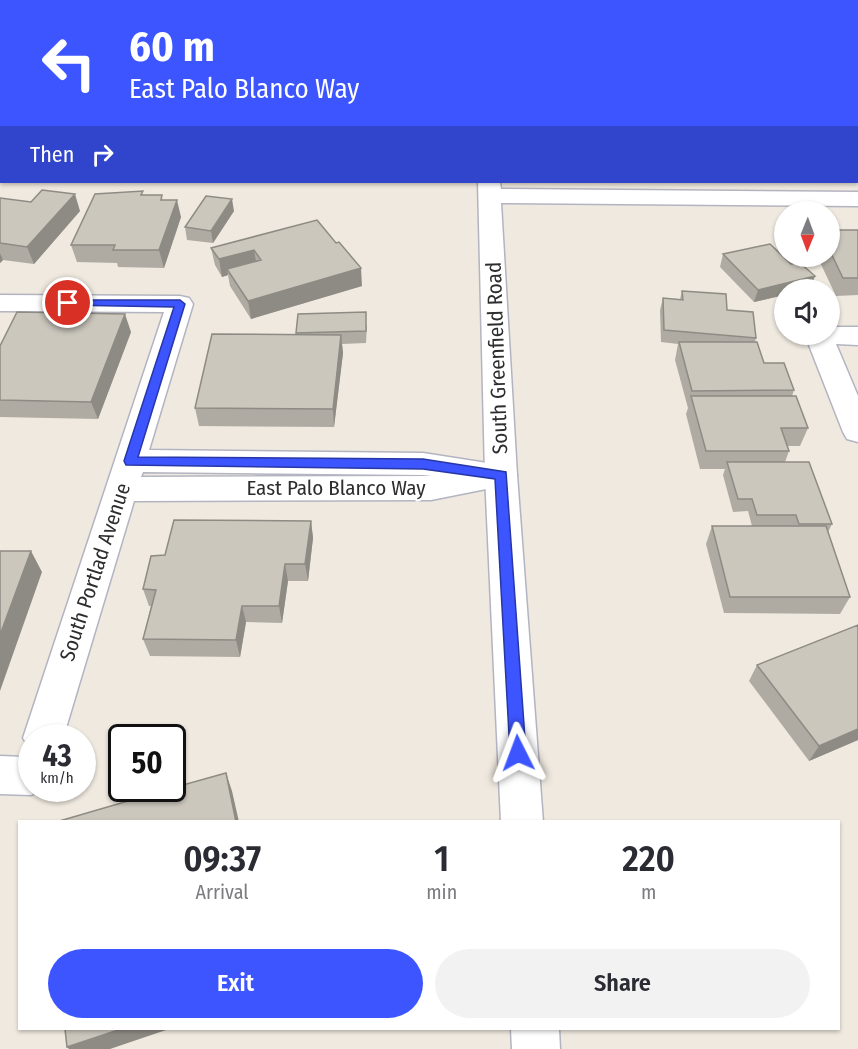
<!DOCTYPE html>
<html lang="en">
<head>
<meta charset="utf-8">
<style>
	body { margin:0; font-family:"Fira Sans Condensed",sans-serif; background:#f2f2f3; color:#2b2b33; height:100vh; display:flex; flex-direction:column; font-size:22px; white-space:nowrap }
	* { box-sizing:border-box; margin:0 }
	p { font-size:20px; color:#7c7c81 }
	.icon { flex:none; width:33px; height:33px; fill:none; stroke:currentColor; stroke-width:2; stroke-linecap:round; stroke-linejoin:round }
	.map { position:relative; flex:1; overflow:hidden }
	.drawer { position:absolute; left:18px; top:820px; width:822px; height:210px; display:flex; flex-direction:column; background:#fff; border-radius:0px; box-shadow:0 2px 4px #0004 }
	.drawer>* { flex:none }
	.top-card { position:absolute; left:0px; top:0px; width:858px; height:183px; box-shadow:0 2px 4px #0004; background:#3c55ff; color:#fff; overflow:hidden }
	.needle { width:39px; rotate:181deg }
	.tools { position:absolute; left:774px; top:201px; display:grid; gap:12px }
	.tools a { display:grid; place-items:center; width:66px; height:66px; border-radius:50%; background:#fff; box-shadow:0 2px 4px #0004; font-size:30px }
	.speed { position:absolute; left:18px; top:724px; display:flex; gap:12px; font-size:30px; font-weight:700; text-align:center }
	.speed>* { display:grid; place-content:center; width:78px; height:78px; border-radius:50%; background:#fff; box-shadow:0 2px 4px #0004; line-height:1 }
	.speed small { font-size:15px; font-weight:400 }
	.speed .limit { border:3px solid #111; border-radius:9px; background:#fff; color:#111 }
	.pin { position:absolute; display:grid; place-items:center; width:51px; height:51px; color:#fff; margin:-26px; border:3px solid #fff; border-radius:50%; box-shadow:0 2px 6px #0007 }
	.me { position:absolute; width:66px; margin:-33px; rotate:357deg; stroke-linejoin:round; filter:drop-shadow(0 0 4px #0008) }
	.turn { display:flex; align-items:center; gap:21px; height:126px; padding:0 30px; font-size:27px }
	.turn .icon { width:78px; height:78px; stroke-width:2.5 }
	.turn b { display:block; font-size:42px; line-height:51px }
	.then { display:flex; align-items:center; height:57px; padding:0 30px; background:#0003; gap:12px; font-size:22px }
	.eta { display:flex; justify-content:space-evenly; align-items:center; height:102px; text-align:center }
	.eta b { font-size:36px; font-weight:600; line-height:42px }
	.action { display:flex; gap:12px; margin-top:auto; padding:12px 30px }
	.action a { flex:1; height:69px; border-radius:36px; background:#3c55ff; color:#fff; font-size:24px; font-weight:600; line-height:69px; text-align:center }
	.action a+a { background:#f2f2f3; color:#2b2b33 }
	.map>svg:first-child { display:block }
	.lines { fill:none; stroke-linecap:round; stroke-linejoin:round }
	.stream { fill:#6dcaf6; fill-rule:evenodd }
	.canal { fill:#6dcaf6; fill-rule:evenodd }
	.street-casing { stroke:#b3b4c1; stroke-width:3 }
	.secondary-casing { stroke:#b3b4c1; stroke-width:3 }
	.path { stroke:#c8c8c8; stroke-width:2; stroke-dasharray:3 1.5; stroke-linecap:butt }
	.street { fill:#fff; fill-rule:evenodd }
	.secondary { fill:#fff; fill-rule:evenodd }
	.wall { fill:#afaba3 }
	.shaded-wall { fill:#8e8b84 }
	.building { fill:#cbc7bd; stroke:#8e8b84; stroke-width:1.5 }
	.route { fill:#3c55ff; stroke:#2737a6; stroke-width:1.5 }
	.labels { text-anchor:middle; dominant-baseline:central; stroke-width:4.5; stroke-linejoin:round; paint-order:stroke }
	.street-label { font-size:21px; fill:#2d2d2d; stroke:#fff }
</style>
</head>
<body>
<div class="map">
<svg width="858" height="1049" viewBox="0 0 858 1049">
	<rect width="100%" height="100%" fill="#efe9df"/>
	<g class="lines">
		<path class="stream" d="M45 0H51L44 2Z
			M2 34V38L0 39V35Z"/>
		<path class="canal" d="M98 0H117L97 2Z
			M0 83H2L0 96Z"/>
		<g class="street-casing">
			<path id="street" d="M662 0H795L796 2H661Z
				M849 0H858V7L856 2H848Z
				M856 97H858V109H856Z
				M0 295 180 296 189 298 193 304 149 450 423 453 487 463 489 466 501 464 512 467 517 475 512 483 501 486 431 500 134 501 63 738H32V752L23 738 164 312 0 311ZM143 472 423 475 432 476 141 477Z
				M830 327H858V345L836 344 858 396V442L847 439 843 432 805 335 830 334Z
				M32 754V789H45L31 795 0 794V756L25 757Z"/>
		</g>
		<g class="secondary-casing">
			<path id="secondary" d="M471 0H489V2H471Z
				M478 182H500L501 189 858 192V206L501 203 517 475 543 822H501L485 475Z
				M511 1029H559L560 1049H512Z"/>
		</g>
		<path class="path" d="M82 2 84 0
			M128 2 130 0"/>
		<use href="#street" class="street"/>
		<use href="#secondary" class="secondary"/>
	</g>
	<path class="wall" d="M856 7 858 8V36H856Z
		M856 55H858V85H856Z
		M856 114H858V155H856Z
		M144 195 163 200 181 217 164 268 118 267 117 263 77 262 71 245Z
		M0 198 80 211 34 264 3 260 0 263Z
		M234 211 213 243 187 240 185 227Z
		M830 230H858V295L836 296 817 256H830Z
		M336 243 362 286 251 319 230 286 228 275 222 277 215 265 211 248Z
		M723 254 791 264 815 276 810 289 784 290V295L754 302 720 267Z
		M682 291 727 310 756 338 755 342 764 363 794 390 792 396 808 428 800 446H787L789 451 785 462 832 524 828 532 850 597 840 614 724 613 706 544 712 526H752L748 511 733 512 723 475 725 469H700L686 414 688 408 675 360 678 344 661 342 660 310 663 298 680 299Z
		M367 325 366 343 342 344 343 353 334 427 199 426 195 408 297 335 296 333Z
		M131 332 98 419 0 417V346Z
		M311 521 313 538 308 581H288L282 623 246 622 240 657 150 656 143 639 151 606H149L143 589 165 555Z
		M757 665 858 740 809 761 749 681Z"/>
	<path class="shaded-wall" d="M75 194 80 211 34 264 27 247Z
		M232 199 234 211 213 243 211 231Z
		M177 200 181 217 164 268 159 250Z
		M254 250 257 267 227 269 228 275 222 277 219 259Z
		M0 253 3 260 0 263Z
		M361 268 362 286 251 319 248 301Z
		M815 276 810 289 807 290H784V295L754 302 758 290Z
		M125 314 131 332 98 419 91 402Z
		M341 335 343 353 334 427 333 409Z
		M311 521 313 538 308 581 305 564Z
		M31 551 42 572 0 691V635Z
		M285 564 288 581 282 623 279 606Z
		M242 606 246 622 240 657 236 640Z
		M858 729V740L809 761 819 746Z
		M226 773 232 791 239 822H236Z
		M121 1029H169L110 1049H69L67 1047Z"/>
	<path class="building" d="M856 7 858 8V25H856Z
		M856 55H858V74L856 72Z
		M856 114H858V143H856Z
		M42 190 75 194 27 247 0 243V198L31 202Z
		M143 191 141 195H162L161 200H177L159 250H113L115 245H71L95 194Z
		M206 196 232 199 211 231 185 227Z
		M317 220 336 243 339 242 361 268 248 301 227 269 261 260 254 250 219 259 211 248Z
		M830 230H858V278H843L830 251Z
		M770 244 791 264 800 263 815 276 758 290 723 254Z
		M682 291 726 294 727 310 753 312 756 338 664 330 663 298 683 300Z
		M17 312 125 314 91 402 0 400V346Z
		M366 312V331L296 333 298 314Z
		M212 334 341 335 333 409 195 408Z
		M679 342H757L764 363H784L794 390 692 391Z
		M691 396H796L808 428H781L789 451H706Z
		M727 462H809L832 524H799L796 515H757L752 499H738Z
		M174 520 311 521 305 564H285L279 606H242L236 640 143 639 156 590 143 589 151 556 165 555Z
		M712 526H826L850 597H730Z
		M0 551H31L0 635Z
		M858 625V729L819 746 757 665Z
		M226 773 236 822H56L169 789H172V788Z
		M65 1029H121L67 1047Z"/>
	<path class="route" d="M68 300H180L185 304 138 457 423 459 506 472 526 753 524 758 518 760 512 758 510 753 495 479 423 469 126 465 124 461 174 307 64 305 62 303Z"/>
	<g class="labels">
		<g class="street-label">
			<text transform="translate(497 358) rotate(-92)">South Greenfield Road</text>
			<text x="336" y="488">East Palo Blanco Way</text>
			<text transform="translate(95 572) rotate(-72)">South Portlad Avenue</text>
		</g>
	</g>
</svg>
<div class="tools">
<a><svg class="needle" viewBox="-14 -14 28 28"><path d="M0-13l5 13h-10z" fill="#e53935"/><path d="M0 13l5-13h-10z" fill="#7c7c81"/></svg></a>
<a><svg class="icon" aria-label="sound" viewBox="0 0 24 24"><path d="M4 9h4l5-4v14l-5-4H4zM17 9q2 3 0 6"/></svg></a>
</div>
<div class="speed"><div>43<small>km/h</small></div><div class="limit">50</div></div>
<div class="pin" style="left:68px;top:303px;background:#d93025"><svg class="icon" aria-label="arrive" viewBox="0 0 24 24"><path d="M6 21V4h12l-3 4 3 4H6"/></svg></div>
<svg class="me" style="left:518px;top:753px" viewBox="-20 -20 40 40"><path d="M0-17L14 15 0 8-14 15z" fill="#3c55ff" stroke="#fff" stroke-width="4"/></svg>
<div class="top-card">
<div class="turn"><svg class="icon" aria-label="left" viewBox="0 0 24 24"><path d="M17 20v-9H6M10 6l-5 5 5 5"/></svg><div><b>60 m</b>East Palo Blanco Way</div></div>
<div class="then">Then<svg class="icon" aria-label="right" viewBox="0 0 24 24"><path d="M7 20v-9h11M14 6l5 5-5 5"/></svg></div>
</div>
<section class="drawer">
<div class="eta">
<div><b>09:37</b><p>Arrival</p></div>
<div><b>1</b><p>min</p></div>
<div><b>220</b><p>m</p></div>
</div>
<div class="action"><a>Exit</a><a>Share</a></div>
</section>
</div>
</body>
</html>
